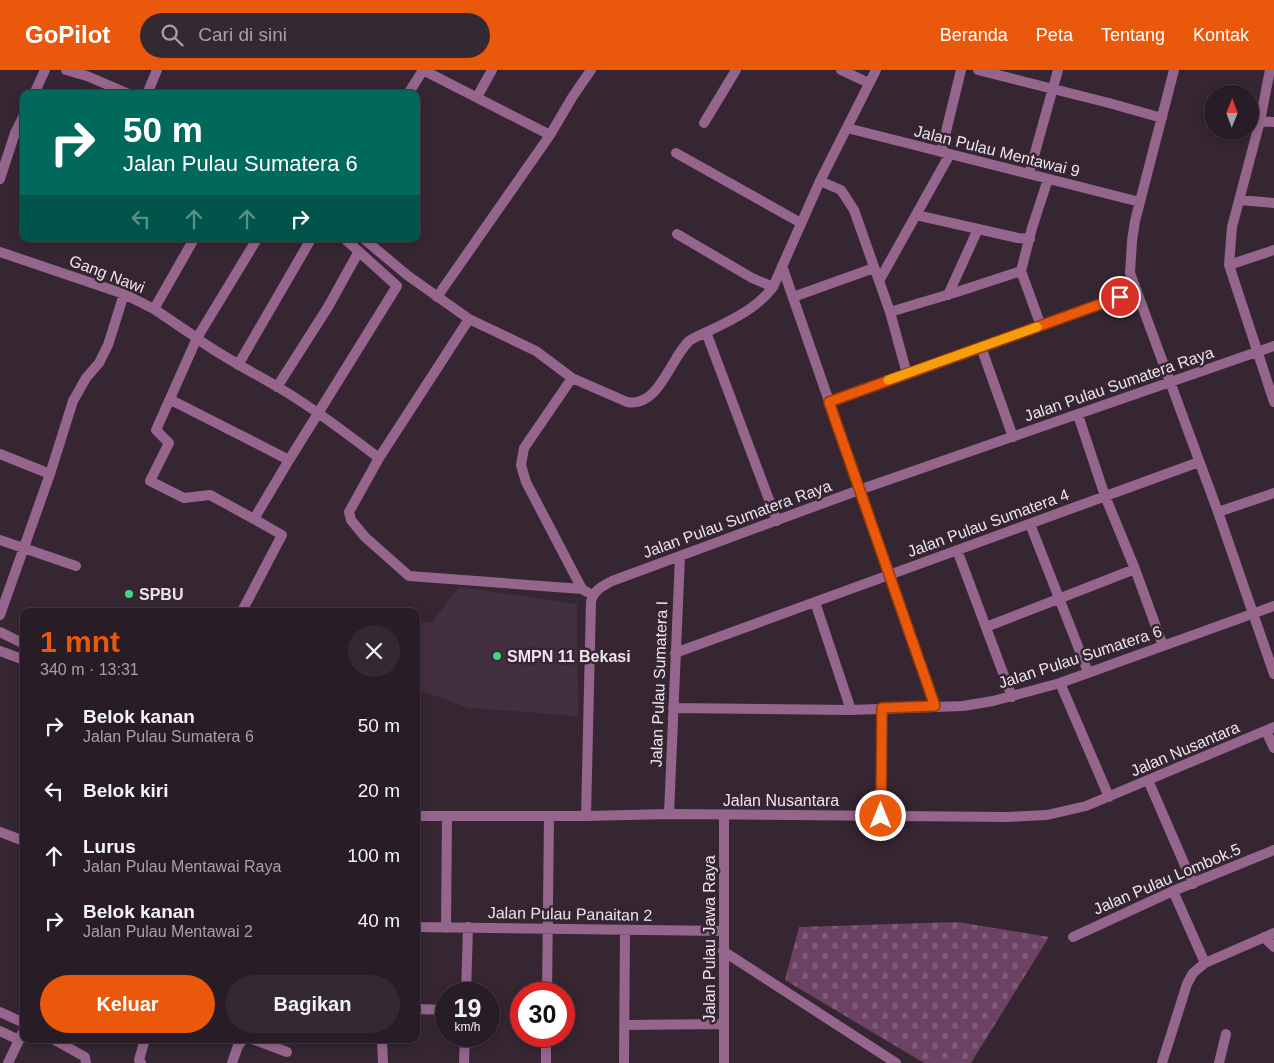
<!DOCTYPE html>
<html lang="id">
<head>
<meta charset="utf-8">
<style>
	body { margin:0; font-family:Helvetica,sans-serif; background:#342932; color:#f1f3f6; height:100vh; display:flex; flex-direction:column; font-size:19px; white-space:nowrap }
	* { box-sizing:border-box; margin:0 }
	p { font-size:16px; color:#a5a1a7 }
	.icon { flex:none; width:28px; height:28px; fill:none; stroke:currentColor; stroke-width:2; stroke-linecap:round; stroke-linejoin:round }
	.map { position:relative; flex:1; overflow:hidden }
	.details { position:absolute; left:20px; top:538px; width:400px; height:435px; display:flex; flex-direction:column; background:#281c26; border-radius:10px; box-shadow:0 2px 8px #0003,0 0 0 1px #443a43 }
	.details>* { flex:none }
	.guide { position:absolute; left:20px; top:20px; width:400px; height:152px; border-radius:10px; box-shadow:0 2px 8px #0003,0 0 0 1px #443a43; background:#00695c; color:#fff; overflow:hidden }
	.needle { width:32px; rotate:1deg }
	.controls { position:absolute; left:1204px; top:15px; display:grid; gap:10px }
	.controls a { display:grid; place-items:center; width:55px; height:55px; border-radius:50%; background:#281c26; box-shadow:0 2px 8px #0003,0 0 0 1px #443a43; font-size:25px }
	.speed { position:absolute; left:435px; top:912px; display:flex; gap:10px; font-size:25px; font-weight:700; text-align:center }
	.speed>* { display:grid; place-content:center; width:65px; height:65px; border-radius:50%; background:#281c26; box-shadow:0 2px 8px #0003,0 0 0 1px #443a43; line-height:1 }
	.speed small { font-size:12px; font-weight:400 }
	.speed .limit { border:8px solid #d22; background:#fff; color:#111 }
	.pin { position:absolute; display:grid; place-items:center; width:42px; height:42px; color:#fff; margin:-21px; border:2px solid #fff; border-radius:50%; box-shadow:0 1px 5px #0007 }
	.me { position:absolute; width:55px; margin:-28px; rotate:0deg; stroke-linejoin:round; filter:drop-shadow(0 0 4px #0008) }
	.turn { display:flex; align-items:center; gap:18px; height:105px; padding:0 20px; font-size:22px }
	.turn .icon { width:65px; height:65px; stroke-width:2.5 }
	.turn b { display:block; font-size:35px; line-height:42px }
	.lanes { display:flex; align-items:center; height:48px; padding:0 20px; background:#0003; justify-content:center; gap:25px; direction:ltr }
	.lanes .off { opacity:.35 }
	.round { display:grid; place-items:center; flex:none; width:52px; height:52px; border-radius:26px; background:#342932 }
	.head { display:flex; align-items:center; justify-content:space-between; height:85px; padding:0 20px }
	h1 { font-size:30px; font-weight:700; line-height:38px; color:#ea580c }
	.cta { display:flex; gap:10px; margin-top:auto; padding:10px 20px }
	.cta a { flex:1; height:58px; border-radius:30px; background:#ea580c; color:#fff; font-size:20px; font-weight:700; line-height:58px; text-align:center }
	.cta a+a { background:#342932; color:#f1f3f6 }
	ul { padding:0; list-style:none }
	li { display:flex; align-items:center; gap:15px; height:65px; padding:0 20px }
	li div { flex:1 }
	li b { display:block; font-size:19px }
	li em { font-style:normal }
	header { display:flex; align-items:center; gap:30px; box-sizing:border-box; height:70px; padding:0 25px; background:#ea580c; color:#fff }
	header strong { font-size:24px }
	nav { display:flex; gap:28px; margin-inline-start:auto; font-size:18px }
	.search { width:350px; height:45px; background:#342932; display:flex; align-items:center; gap:12px; box-sizing:border-box; padding:0 18px; border-radius:28px; color:#a5a1a7; font-size:19px }
	.map>svg:first-child { display:block }
	.built { fill:#422f3f }
	.cemetery { fill:url(#cemetery-stones) }
	.lines { fill:none; stroke-linecap:round; stroke-linejoin:round }
	.minor { stroke:#95658d; stroke-width:10 }
	.tertiary { stroke:#95658d; stroke-width:10 }
	.route-casing { stroke:#983908; stroke-width:12 }
	.route { stroke:#ea580c; stroke-width:9 }
	.slow { stroke:#f59e0b; stroke-width:9 }
	.poi-dot { fill:#3ed77d; stroke:#352632; stroke-width:2 }
	.labels { text-anchor:middle; dominant-baseline:central; stroke-width:5; stroke-linejoin:round; paint-order:stroke }
	.street-label { font-size:16px; fill:#eee4ec; stroke:#352632 }
	.poi-label { font-size:16px; font-weight:bold; fill:#eee4ec; stroke:#352632; text-anchor:start }
</style>
</head>
<body>
<header>
<strong>GoPilot</strong>
<div class="search"><svg class="icon" aria-label="search" viewBox="0 0 24 24"><circle cx="10" cy="10" r="6"/><path d="M15 15l6 6"/></svg>Cari di sini</div>
<nav><a>Beranda</a><a>Peta</a><a>Tentang</a><a>Kontak</a></nav>
</header>
<div class="map">
<svg width="1274" height="993" viewBox="0 0 1274 993">
	<defs>
		<pattern id="cemetery-stones" width="16" height="16" patternUnits="userSpaceOnUse" patternTransform="scale(1.25)"><rect width="16" height="16" fill="#6b4164"/><path d="M2 7V4a2 2 0 0 1 4 0v3zM10 15v-3a2 2 0 0 1 4 0v3z" fill="#805c7a"/></pattern>
	</defs>
	<rect width="100%" height="100%" fill="#352632"/>
	<path class="built" d="M459 517 577 534 578 646 469 638 416 619V553L432 552Z"/>
	<path class="cemetery" d="M958 852 1049 867 971 993H924L785 910 799 857Z"/>
	<g class="lines">
		<path class="minor" d="M66 0 87 6 129 24
			M841 0 869 13
			M978 0 1109 33 1162 48
			M1174 0 1135 151 1132 171 1130 203 1218 442 1274 604
			M1270 0 1260 51 1232 157 1229 195 1274 332
			M147 24 157 0
			M408 24 423 0 550 65
			M477 27 492 0
			M1260 51 1274 52
			M704 53 736 0
			M847 58 1140 132
			M941 82 961 0
			M676 83 801 153
			M1029 104 1058 0
			M820 111 841 120 854 140 890 242 907 304
			M1239 130 1274 133
			M916 145 1018 168 1030 169
			M677 164 752 208 773 217
			M364 169 407 205 469 249 536 281 572 308 627 332C659 338 670 289 689 271 696 266 706 263 713 259 736 248 758 237 773 217L820 111 876 0
			M0 182 124 224 154 239 197 268
			M1229 195 1274 180
			M782 196 935 636
			M879 211 950 84
			M948 225 978 159
			M437 227 550 65 573 26 591 0
			M793 227 874 198
			M154 239 194 169
			M890 242 960 221 1021 201
			M469 249 379 388 349 442 351 450 365 467 409 506 582 519
			M1041 256 1021 201 1032 158 1048 109
			M706 262 777 451
			M202 272C227 289 252 302 278 317 313 338 346 363 379 388
			M981 277 1013 367
			M238 295 311 169
			M572 308 524 378 521 395 526 412 582 519 587 522
			M277 317 328 237 359 181
			M171 330 289 390 254 449 282 465 242 541
			M829 332 1137 221
			M1078 345 1105 426 1135 499 1163 576
			M0 384 50 404
			M289 390 397 216 345 169
			M1218 442 1274 423
			M254 449 210 425 184 428 150 411 169 373 156 360 197 268 257 169
			M1030 454 1088 602
			M0 470 76 496
			M957 480 1012 627
			M815 532 851 640
			M0 545 50 404 73 331 86 308 99 293 108 275 124 224
			M986 557 1135 499
			M675 583 1199 392
			M1060 613 1109 727
			M673 638 851 640 963 636 993 631 1060 613 1274 536
			M1266 661 1274 678
			M1148 710 1193 814
			M669 744 680 486
			M586 746 591 532C593 520 603 516 612 511L859 420 1274 276
			M881 746 882 639
			M0 762 24 771
			M1173 821 1205 893
			M416 857 723 861
			M446 858 447 747
			M1073 867 1173 821 1274 780
			M1264 867 1274 877
			M723 881 896 993
			M466 924 468 857
			M547 924 549 746
			M416 939 446 940
			M0 942 24 953
			M625 955 724 954
			M0 961 19 970
			M53 969 85 987 86 993
			M252 969 287 982
			M382 969 383 993
			M8 993 24 960
			M141 993 139 990 145 969
			M232 993 238 976 243 969
			M464 993 465 966
			M546 993V966
			M624 993 625 860
			M724 993V745
			M1162 993 1187 914 1193 903 1205 893 1274 863
			M1219 993 1226 964"/>
		<path class="tertiary" d="M34 24 45 0
			M0 109 15 63 24 45
			M0 562 24 574
			M0 581 24 590
			M416 746H586L669 744 1006 747 1047 745 1086 736 1274 657"/>
	</g>
	<g class="lines">
		<g class="route-casing">
			<path id="route" d="M881 746 882 638 935 636 829 332 1120 227"/>
		</g>
		<use href="#route" class="route"/>
		<path class="slow" d="M888 310 1037 257"/>
	</g>
	<g class="poi-dot">
		<circle cx="129" cy="524" r="5"/>
		<circle cx="497" cy="586" r="5"/>
	</g>
	<g class="labels">
		<g class="street-label">
			<text transform="translate(997 81) rotate(14)">Jalan Pulau Mentawai 9</text>
			<text transform="translate(107 204) rotate(21)">Gang Nawi</text>
			<text transform="translate(1119 314) rotate(-19)">Jalan Pulau Sumatera Raya</text>
			<text transform="translate(737 449) rotate(-20)">Jalan Pulau Sumatera Raya</text>
			<text transform="translate(988 453) rotate(-20)">Jalan Pulau Sumatera 4</text>
			<text transform="translate(1080 587) rotate(-18)">Jalan Pulau Sumatera 6</text>
			<text transform="translate(659 614) rotate(-88)">Jalan Pulau Sumatera I</text>
			<text transform="translate(1185 679) rotate(-23)">Jalan Nusantara</text>
			<text x="781" y="730">Jalan Nusantara</text>
			<text transform="translate(1167 809) rotate(-23)">Jalan Pulau Lombok.5</text>
			<text transform="translate(570 844) rotate(1)">Jalan Pulau Panaitan 2</text>
			<text transform="translate(709 869) rotate(-90)">Jalan Pulau Jawa Raya</text>
		</g>
		<g class="poi-label">
			<text x="139" y="524">SPBU</text>
			<text x="507" y="586">SMPN 11 Bekasi</text>
		</g>
	</g>
</svg>
<div class="controls">
<a><svg class="needle" viewBox="-14 -14 28 28"><path d="M0-13l5 13h-10z" fill="#e53935"/><path d="M0 13l5-13h-10z" fill="#a5a1a7"/></svg></a>
</div>
<div class="speed"><div>19<small>km/h</small></div><div class="limit">30</div></div>
<div class="pin" style="left:1120px;top:227px;background:#d93025"><svg class="icon" aria-label="arrive" viewBox="0 0 24 24"><path d="M6 21V4h12l-3 4 3 4H6"/></svg></div>
<svg class="me" style="left:881px;top:746px" viewBox="-20 -20 40 40"><circle r="17" fill="#ea580c" stroke="#fff" stroke-width="3"/><path d="M0-11L8 9 0 5-8 9z" fill="#fff"/></svg>
<div class="guide">
<div class="turn"><svg class="icon" aria-label="right" viewBox="0 0 24 24"><path d="M7 20v-9h11M14 6l5 5-5 5"/></svg><div><b>50 m</b>Jalan Pulau Sumatera 6</div></div>
<div class="lanes"><svg class="icon off" aria-label="left" viewBox="0 0 24 24"><path d="M17 20v-9H6M10 6l-5 5 5 5"/></svg><svg class="icon off" aria-label="ahead" viewBox="0 0 24 24"><path d="M12 20V5M6 11l6-6 6 6"/></svg><svg class="icon off" aria-label="ahead" viewBox="0 0 24 24"><path d="M12 20V5M6 11l6-6 6 6"/></svg><svg class="icon" aria-label="right" viewBox="0 0 24 24"><path d="M7 20v-9h11M14 6l5 5-5 5"/></svg></div>
</div>
<section class="details">
<div class="head"><div><h1>1 mnt</h1><p>340 m · 13:31</p></div><a class="round"><svg class="icon" aria-label="close" viewBox="0 0 24 24"><path d="M6 6l12 12M18 6L6 18"/></svg></a></div>
<ul>
<li><svg class="icon" aria-label="right" viewBox="0 0 24 24"><path d="M7 20v-9h11M14 6l5 5-5 5"/></svg><div><b>Belok kanan</b><p>Jalan Pulau Sumatera 6</p></div><em>50 m</em></li>
<li><svg class="icon" aria-label="left" viewBox="0 0 24 24"><path d="M17 20v-9H6M10 6l-5 5 5 5"/></svg><div><b>Belok kiri</b></div><em>20 m</em></li>
<li><svg class="icon" aria-label="ahead" viewBox="0 0 24 24"><path d="M12 20V5M6 11l6-6 6 6"/></svg><div><b>Lurus</b><p>Jalan Pulau Mentawai Raya</p></div><em>100 m</em></li>
<li><svg class="icon" aria-label="right" viewBox="0 0 24 24"><path d="M7 20v-9h11M14 6l5 5-5 5"/></svg><div><b>Belok kanan</b><p>Jalan Pulau Mentawai 2</p></div><em>40 m</em></li>
</ul>
<div class="cta"><a>Keluar</a><a>Bagikan</a></div>
</section>
</div>
</body>
</html>
